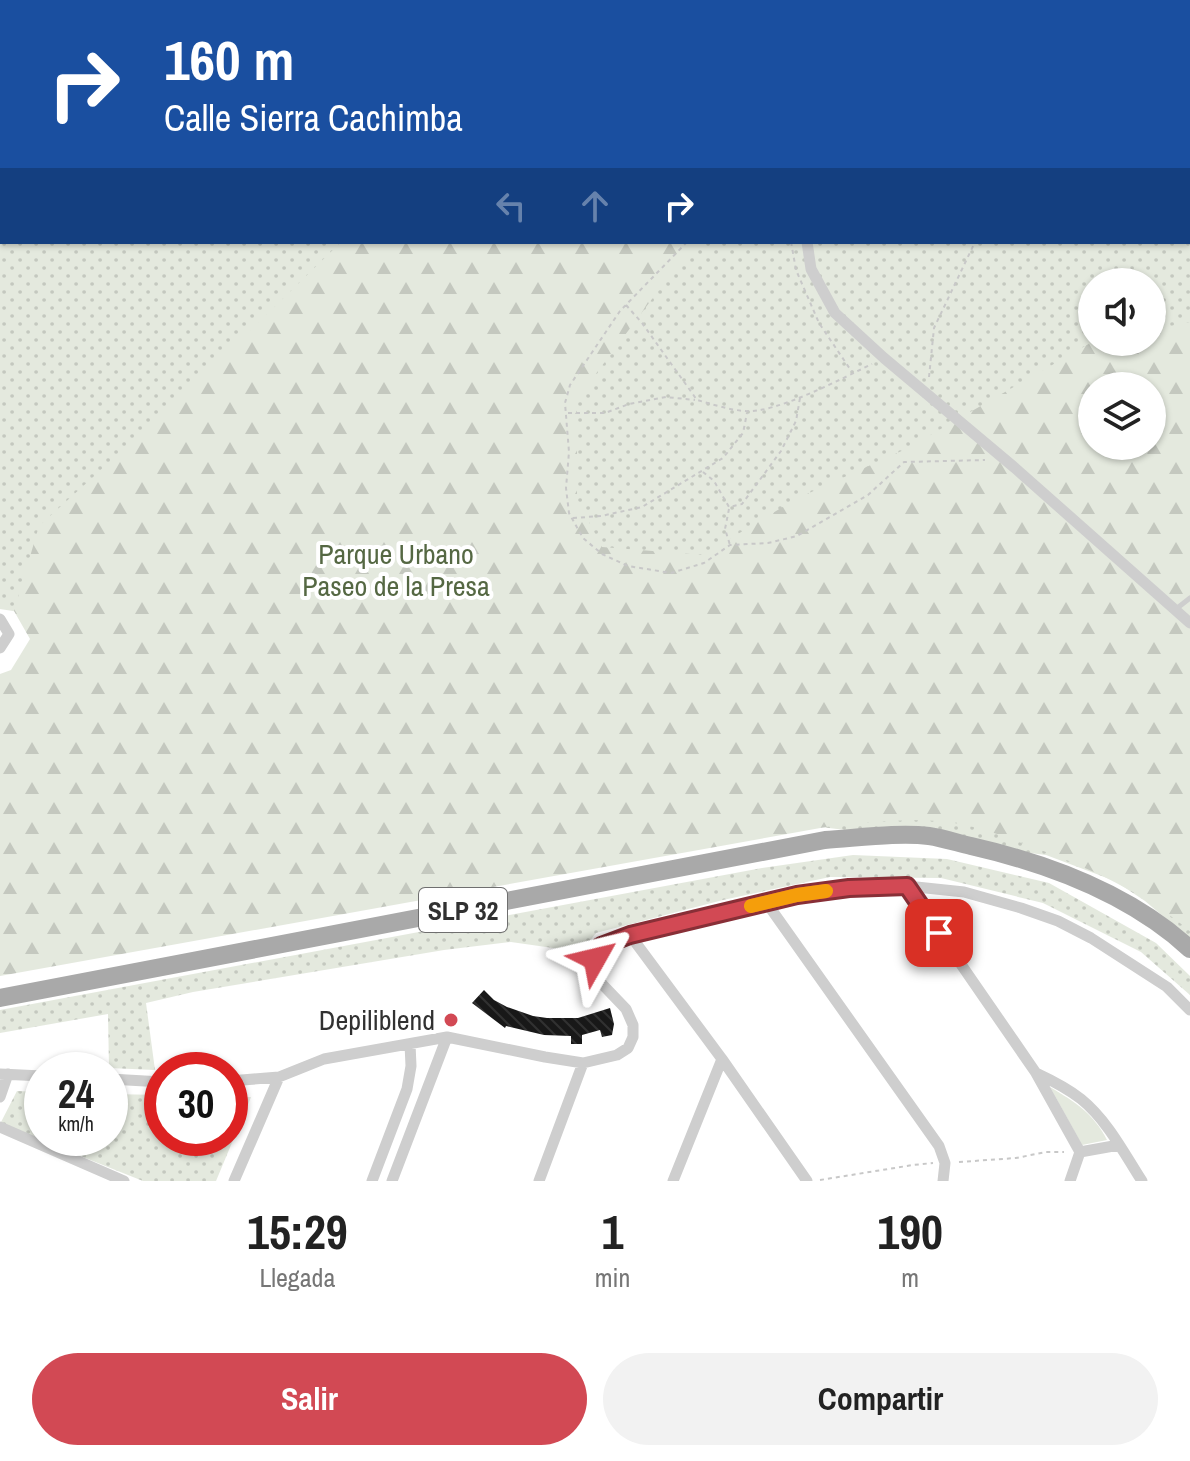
<!DOCTYPE html>
<html lang="es">
<head>
<meta charset="utf-8">
<style>
	body { margin:0; font-family:"Archivo Narrow",sans-serif; background:#f2f2f2; color:#222; height:100vh; display:flex; flex-direction:column; font-size:30px; white-space:nowrap }
	* { box-sizing:border-box; margin:0 }
	p { font-size:26px; color:#767676 }
	.icon { flex:none; width:44px; height:44px; fill:none; stroke:currentColor; stroke-width:2; stroke-linecap:round; stroke-linejoin:round }
	.map { position:relative; height:1181px; overflow:hidden }
	.sheet { display:flex; flex-direction:column; background:#fff; flex:1 }
	.sheet>* { flex:none }
	.hud { position:absolute; left:0px; top:0px; width:1190px; height:244px; box-shadow:0 2px 6px #0004; background:#1a4fa0; color:#fff; overflow:hidden }
	.tools { position:absolute; left:1078px; top:268px; display:grid; gap:16px }
	.tools a { display:grid; place-items:center; width:88px; height:88px; border-radius:50%; background:#fff; box-shadow:0 2px 6px #0004; font-size:40px }
	.speed { position:absolute; left:24px; top:1052px; display:flex; gap:16px; font-size:40px; font-weight:700; text-align:center }
	.speed>* { display:grid; place-content:center; width:104px; height:104px; border-radius:50%; background:#fff; box-shadow:0 2px 6px #0004; line-height:1 }
	.speed small { font-size:20px; font-weight:400 }
	.speed .limit { border:12px solid #d22; background:#fff; color:#111 }
	.pin { position:absolute; display:grid; place-items:center; width:68px; height:68px; color:#fff; margin:-34px; border-radius:16px; box-shadow:0 4px 12px #0006 }
	.me { position:absolute; width:88px; margin:-44px; rotate:53deg; stroke-linejoin:round; filter:drop-shadow(0 0 6px #0008) }
	.turn { display:flex; align-items:center; gap:28px; height:168px; padding:0 32px; font-size:36px }
	.turn .icon { width:104px; height:104px; stroke-width:2.5 }
	.turn b { display:block; font-size:56px; line-height:68px }
	.lanes { display:flex; align-items:center; height:76px; padding:0 32px; background:#0003; justify-content:center; gap:40px; direction:ltr }
	.lanes .off { opacity:.35 }
	.eta { display:flex; justify-content:space-evenly; align-items:center; height:136px; text-align:center }
	.eta b { font-size:48px; font-weight:700; line-height:56px }
	.action { display:flex; gap:16px; margin-top:auto; padding:16px 32px }
	.action a { flex:1; height:92px; border-radius:48px; background:#d24954; color:#fff; font-size:32px; font-weight:700; line-height:92px; text-align:center }
	.action a+a { background:#f2f2f2; color:#222 }
	.map>svg:first-child { display:block }
	.grass { fill:url(#grass-dots); fill-rule:evenodd }
	.forest { fill:url(#forest-firs); fill-rule:evenodd }
	.garden { fill:#e4e9de }
	.building { fill:url(#building-back-hatch) }
	.lines { fill:none; stroke-linecap:round; stroke-linejoin:round }
	.path { stroke:#c8c8c8; stroke-width:2; stroke-dasharray:4 4; stroke-linecap:butt }
	.lane { stroke:#cecece; stroke-width:5 }
	.street { stroke:#cecece; stroke-width:11 }
	.primary { stroke:#a9a9a9; stroke-width:18 }
	.route-casing { stroke:#882f37; stroke-width:20 }
	.route { stroke:#d24954; stroke-width:14 }
	.slow { stroke:#f59e0b; stroke-width:14 }
	.poi-dot { fill:#d24954; stroke:#fff; stroke-width:3 }
	.labels { text-anchor:middle; dominant-baseline:central; stroke-width:8; stroke-linejoin:round; paint-order:stroke }
	.shield { fill:#fff; stroke:#6f6f6f; stroke-width:2 }
	.shield-label { font-size:26px; font-weight:bold; fill:#313131 }
	.park-label { font-size:28px; fill:#556843; stroke:#fff }
	.poi-label { font-size:28px; fill:#313131; stroke:#fff; text-anchor:end }
</style>
</head>
<body>
<div class="map">
<svg width="1190" height="1181" viewBox="0 0 1190 1181">
	<defs>
		<pattern id="grass-dots" width="8" height="8" patternUnits="userSpaceOnUse" patternTransform="scale(2)"><rect width="8" height="8" fill="#e4e9de"/><path d="M2 2h.1M6 6h.1" fill="none" stroke="#c4c8bf" stroke-width="1.8" stroke-linecap="round"/></pattern>
		<pattern id="forest-firs" width="22" height="20" patternUnits="userSpaceOnUse" patternTransform="scale(2)"><rect width="22" height="20" fill="#e4e9de"/><path d="M5 1l3.5 6h-7zM16 11l3.5 6h-7z" fill="#c4c8bf"/></pattern>
		<pattern id="building-back-hatch" width="6" height="6" patternUnits="userSpaceOnUse" patternTransform="scale(2)"><rect width="6" height="6" fill="#181818"/><path d="M-1 5l2 2M0 0l6 6M5-1l2 2" fill="none" stroke="#313131"/></pattern>
	</defs>
	<rect width="100%" height="100%" fill="#fff"/>
	<path class="grass" d="M0 0H1190V939L1145 901 1115 881 1046 855 821 827 64 619 0 609ZM2 2H1188V242H2ZM1092 282H1152V342H1092ZM1092 386H1152V446H1092Z
		M853 855 947 859 1049 883 1156 943 1190 976V995L1141 952 1043 903 941 878 830 877 723 900 596 933 581 952 511 942 444 950 193 992 146 1003 155 1070 109 1068 108 1014 0 1033V1010L762 868Z
		M17 1091 42 1092V1138H110V1094L162 1095V1138H230V1097H251L216 1181H143L0 1124Z"/>
	<path class="forest" d="M341 242H706L661 287 577 399V499L602 547 703 555 796 499 906 449 1092 342H1152V330L1190 322V931C1144 893 1090 868 1035 848 1012 839 989 830 965 825 924 816 879 822 837 825L0 976V674L11 670 30 639 14 611 39 526 186 393ZM1092 386H1152V446H1092Z"/>
	<path class="garden" d="M1050 1087C1075 1102 1093 1113 1107 1140L1082 1145Z"/>
	<path class="building" d="M484 990 494 1000 507 1007 533 1016 547 1018H578L610 1008 614 1024 612 1035 602 1037 600 1030 582 1035V1044H571V1036L544 1035 506 1026 505 1028 472 1003Z"/>
	<g class="lines">
		<path class="path" d="M1188 160 1190 159
			M1188 179H1190
			M687 242 620 311 570 385 565 403 569 452 566 488 569 513 583 538 602 554 628 566 671 573 704 563 730 545 768 543 797 536 868 495 904 462 985 460
			M791 242 796 270 819 323 852 372
			M626 305 642 323 697 400C712 404 729 410 745 411 775 414 843 378 872 364
			M929 377 934 328 975 242
			M568 413H605L629 404 666 397 695 400
			M703 472 714 481 729 507 742 504 781 451 796 421 800 398
			M729 509 725 529 730 545
			M573 518 601 516 642 507 723 458 743 433 747 413
			M959 1162 1016 1158 1046 1152H1064
			M820 1180 913 1165 933 1163"/>
		<path class="lane" d="M1176 609 1190 598"/>
		<path class="street" d="M896 2 897 0
			M807 242 811 269 835 313 884 358 1015 468 1190 623
			M0 619 9 634 0 648
			M907 886 1036 1073 1080 1152
			M766 902 939 1146 945 1163 943 1181
			M630 935 722 1059 807 1181
			M1036 1073C1051 1080 1067 1088 1081 1099 1107 1120 1124 1153 1142 1181
			M0 1074 42 1076
			M110 1079 162 1082
			M230 1081 279 1077 324 1059 447 1037 545 1057 583 1063 617 1055 628 1048 633 1037V1025L626 1009 602 984 597 974 595 959 601 946 630 935 797 895 849 888 907 886 964 892 1021 908 1058 921 1091 938 1167 987 1190 1010
			M0 1097 8 1074
			M0 1127 124 1181
			M1080 1152 1119 1145
			M234 1181 279 1077
			M372 1181 407 1089 411 1066 410 1044
			M392 1181 447 1037
			M539 1181 583 1063
			M673 1181 722 1059
			M1070 1181 1080 1152"/>
		<path class="primary" d="M0 998 825 840C857 838 899 832 929 836 943 838 958 843 971 846 1050 864 1130 894 1190 949"/>
	</g>
	<g class="lines">
		<g class="route-casing">
			<path id="route" d="M595 959 601 946 630 935 797 895 849 888 907 886 939 933"/>
		</g>
		<use href="#route" class="route"/>
		<path class="slow" d="M751 906 797 895 826 891"/>
	</g>
	<circle class="poi-dot" cx="451" cy="1020" r="8"/>
	<g class="labels">
		<rect class="shield" x="419" y="888" width="88" height="44" rx="6"/>
		<g class="shield-label">
			<text x="463" y="910">SLP 32</text>
		</g>
		<g class="park-label">
			<text x="396" y="554">Parque Urbano<tspan x="396" dy="32">Paseo de la Presa</tspan></text>
		</g>
		<g class="poi-label">
			<text x="435" y="1020">Depiliblend</text>
		</g>
	</g>
</svg>
<div class="tools">
<a><svg class="icon" aria-label="sound" viewBox="0 0 24 24"><path d="M4 9h4l5-4v14l-5-4H4zM17 9q2 3 0 6"/></svg></a>
<a><svg class="icon" aria-label="layers" viewBox="0 0 24 24"><path d="M12 4l9 5-9 5-9-5zM3 14l9 5 9-5"/></svg></a>
</div>
<div class="speed"><div>24<small>km/h</small></div><div class="limit">30</div></div>
<div class="pin" style="left:939px;top:933px;background:#d93025"><svg class="icon" aria-label="arrive" viewBox="0 0 24 24"><path d="M6 21V4h12l-3 4 3 4H6"/></svg></div>
<svg class="me" style="left:595px;top:959px" viewBox="-20 -20 40 40"><path d="M0-17L14 15 0 8-14 15z" fill="#d24954" stroke="#fff" stroke-width="4"/></svg>
<div class="hud">
<div class="turn"><svg class="icon" aria-label="right" viewBox="0 0 24 24"><path d="M7 20v-9h11M14 6l5 5-5 5"/></svg><div><b>160 m</b>Calle Sierra Cachimba</div></div>
<div class="lanes"><svg class="icon off" aria-label="left" viewBox="0 0 24 24"><path d="M17 20v-9H6M10 6l-5 5 5 5"/></svg><svg class="icon off" aria-label="ahead" viewBox="0 0 24 24"><path d="M12 20V5M6 11l6-6 6 6"/></svg><svg class="icon" aria-label="right" viewBox="0 0 24 24"><path d="M7 20v-9h11M14 6l5 5-5 5"/></svg></div>
</div>
</div>
<section class="sheet">
<div class="eta">
<div><b>15:29</b><p>Llegada</p></div>
<div><b>1</b><p>min</p></div>
<div><b>190</b><p>m</p></div>
</div>
<div class="action"><a>Salir</a><a>Compartir</a></div>
</section>
</body>
</html>
